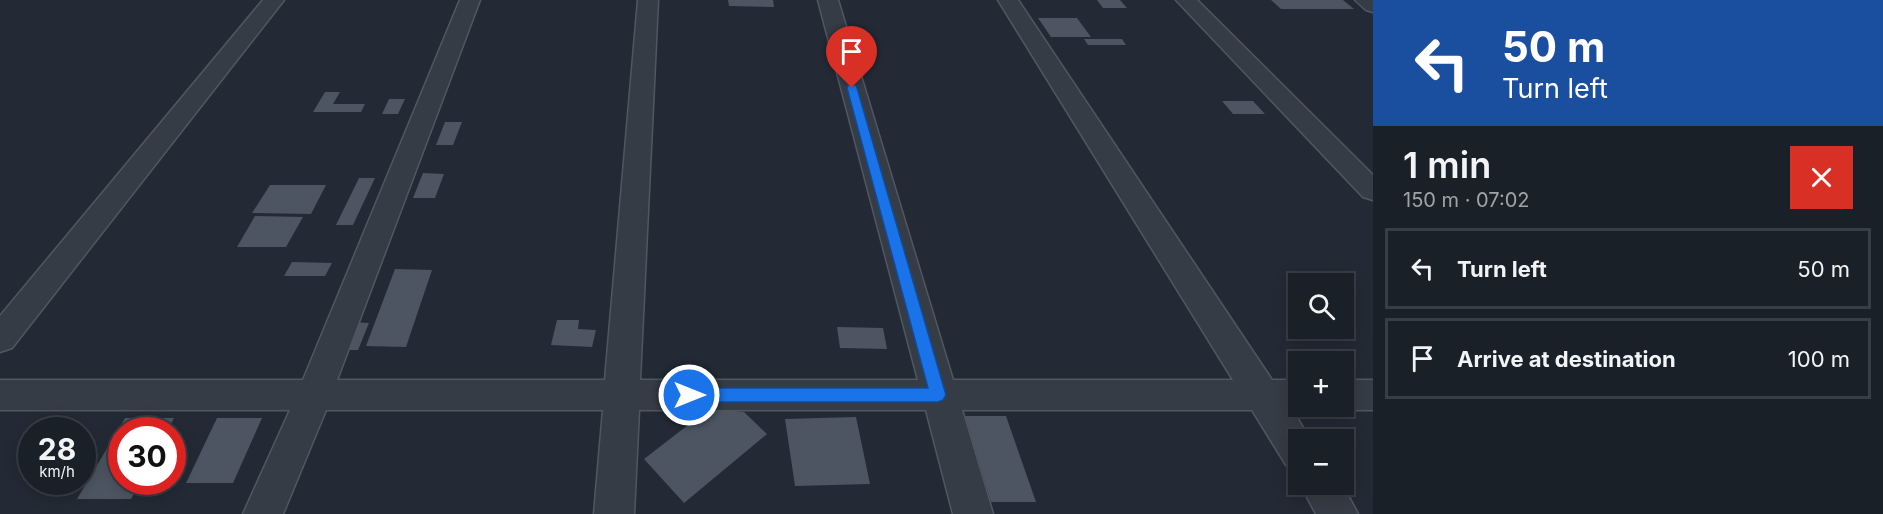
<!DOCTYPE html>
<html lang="en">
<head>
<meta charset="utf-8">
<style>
	body { margin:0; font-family:Inter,sans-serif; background:#232830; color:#f1f3f6; height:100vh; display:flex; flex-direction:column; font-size:22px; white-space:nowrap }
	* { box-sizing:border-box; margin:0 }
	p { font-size:20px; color:#9fa3a8 }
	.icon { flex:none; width:33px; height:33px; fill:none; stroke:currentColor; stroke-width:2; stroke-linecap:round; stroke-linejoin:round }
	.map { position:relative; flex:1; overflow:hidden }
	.panel { display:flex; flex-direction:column; background:#1a2028; width:510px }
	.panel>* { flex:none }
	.hud { background:#1a4fa0; color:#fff; overflow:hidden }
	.controls { position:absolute; left:1288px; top:273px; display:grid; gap:12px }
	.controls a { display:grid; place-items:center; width:66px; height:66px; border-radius:0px; background:#1a2028; box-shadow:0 3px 15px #0003,0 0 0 2px #383e45; font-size:30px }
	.speed { position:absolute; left:18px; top:417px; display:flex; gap:12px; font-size:30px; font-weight:700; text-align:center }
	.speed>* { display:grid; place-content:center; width:78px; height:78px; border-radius:50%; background:#1a2028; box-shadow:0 3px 15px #0003,0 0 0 2px #383e45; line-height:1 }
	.speed small { font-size:15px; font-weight:400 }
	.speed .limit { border:9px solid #d22; background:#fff; color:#111 }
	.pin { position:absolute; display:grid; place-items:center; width:51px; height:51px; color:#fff; margin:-62px -26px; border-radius:50% 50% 50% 0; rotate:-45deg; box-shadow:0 0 6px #0007 }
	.pin .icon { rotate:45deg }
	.me { position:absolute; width:66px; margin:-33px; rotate:90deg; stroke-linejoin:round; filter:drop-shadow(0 0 4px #0008) }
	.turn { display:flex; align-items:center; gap:21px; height:126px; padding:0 30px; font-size:27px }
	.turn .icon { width:78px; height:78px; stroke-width:2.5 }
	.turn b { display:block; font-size:42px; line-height:51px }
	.round { display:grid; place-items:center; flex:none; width:63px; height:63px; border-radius:0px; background:#232830 }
	.headline { display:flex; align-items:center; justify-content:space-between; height:102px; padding:0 30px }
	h1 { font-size:36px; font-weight:600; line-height:45px }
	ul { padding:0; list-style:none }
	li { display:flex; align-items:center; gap:18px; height:81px; margin:0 12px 9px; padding:0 18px; border:3px solid #383e45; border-radius:0px }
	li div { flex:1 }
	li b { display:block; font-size:22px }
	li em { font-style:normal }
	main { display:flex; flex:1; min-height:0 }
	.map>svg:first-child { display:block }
	.building { fill:#4c5561 }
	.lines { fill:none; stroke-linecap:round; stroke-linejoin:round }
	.street-casing { stroke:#515761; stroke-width:3 }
	.street { fill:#363c46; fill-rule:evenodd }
	.route { fill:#1a73e8; stroke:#114b97; stroke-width:1.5 }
</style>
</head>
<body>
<main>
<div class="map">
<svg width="1373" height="514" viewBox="0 0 1373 514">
	<rect width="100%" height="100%" fill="#232a35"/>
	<path class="building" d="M728 0H773L774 7 729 6Z
		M1097 0H1120L1127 8H1103Z
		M1271 0H1343L1354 9H1281Z
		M1038 18H1077L1091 37H1051Z
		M1084 39H1122L1126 45H1088Z
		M325 92H340L333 104H365L361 112H313Z
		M389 99H405L398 114H382Z
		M1222 101H1253L1265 114H1233Z
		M445 122H462L453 145H436Z
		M423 173 444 174 435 198H413Z
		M359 178H375L353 225H336Z
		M270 185H326L311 214 252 213Z
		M255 216 303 217 286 247H237Z
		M292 262 332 263 325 276H284Z
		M395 269 432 270 406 347 366 346Z
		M557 320H579L578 329 596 330 592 347 551 345Z
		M352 322 369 323 358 350H341Z
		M837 327 883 328 887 349 840 348Z
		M710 408 744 412 767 434 684 503 644 459Z
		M965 416H1006L1036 502H991Z
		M856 417 870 484 795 486 785 419Z
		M125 418H174L168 430H122V482H141L131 499H77Z
		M217 418H262L233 483H186Z"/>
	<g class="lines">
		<g class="street-casing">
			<path id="street" d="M263 0H284L12 348 0 352V316Z
				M460 0H480L337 380H605L638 0H658L640 380H918L818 0H838L953 380H1233L998 0H1018L1272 380H1299V406H1309L1292 410 1311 440H1299V470L1286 465 1252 410H962L993 514H953L926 410H639L634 514H594L603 410H326L283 514H243L290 410H0V380H303Z
				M1176 0H1197L1373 175V200L1363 197Z
				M1355 0H1373V12L1366 10Z
				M1344 380H1373V410H1344L1334 406H1344Z
				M1300 484H1342L1358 514H1316Z"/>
		</g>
		<use href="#street" class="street"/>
	</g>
	<path class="route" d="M848 85H856L857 88 946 395 943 400 938 402H689L683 400 681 395 683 390 689 388H928L847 88Z"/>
</svg>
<div class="controls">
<a><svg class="icon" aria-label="search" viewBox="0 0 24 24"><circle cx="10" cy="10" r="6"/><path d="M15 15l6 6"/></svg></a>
<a>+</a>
<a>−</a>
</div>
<div class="speed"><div>28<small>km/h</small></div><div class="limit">30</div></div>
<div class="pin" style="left:852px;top:88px;background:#d93025"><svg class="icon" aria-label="arrive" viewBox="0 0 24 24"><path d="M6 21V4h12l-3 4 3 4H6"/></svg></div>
<svg class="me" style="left:689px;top:395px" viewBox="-20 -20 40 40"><circle r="17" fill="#1a73e8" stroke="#fff" stroke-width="3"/><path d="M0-11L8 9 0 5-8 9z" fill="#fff"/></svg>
</div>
<section class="panel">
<div class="hud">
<div class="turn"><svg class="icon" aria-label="left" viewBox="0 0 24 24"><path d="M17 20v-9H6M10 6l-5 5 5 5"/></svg><div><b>50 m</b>Turn left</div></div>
</div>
<div class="headline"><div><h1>1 min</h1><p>150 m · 07:02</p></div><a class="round" style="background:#d93025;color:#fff"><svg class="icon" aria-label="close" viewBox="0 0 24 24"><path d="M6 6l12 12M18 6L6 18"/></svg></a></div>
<ul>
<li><svg class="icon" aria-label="left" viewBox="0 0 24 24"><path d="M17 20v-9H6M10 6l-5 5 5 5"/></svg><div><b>Turn left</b></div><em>50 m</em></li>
<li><svg class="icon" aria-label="arrive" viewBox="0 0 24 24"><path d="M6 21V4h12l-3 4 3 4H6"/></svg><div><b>Arrive at destination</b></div><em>100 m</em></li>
</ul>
</section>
</main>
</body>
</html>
